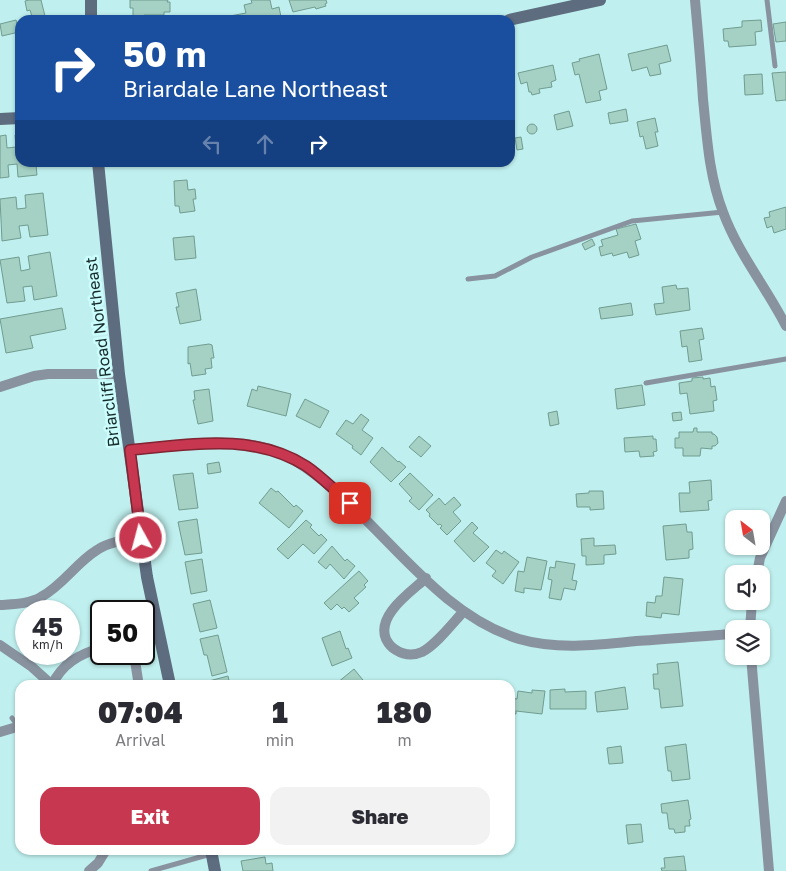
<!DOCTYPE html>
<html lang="en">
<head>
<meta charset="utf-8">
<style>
	body { margin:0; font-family:"Golos Text",sans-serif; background:#f2f2f3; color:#2b2b33; height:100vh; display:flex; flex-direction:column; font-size:19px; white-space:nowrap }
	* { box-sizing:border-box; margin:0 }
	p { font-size:16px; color:#7c7c81 }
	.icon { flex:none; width:28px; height:28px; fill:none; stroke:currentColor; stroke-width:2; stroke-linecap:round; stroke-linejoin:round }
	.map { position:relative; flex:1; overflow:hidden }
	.details { position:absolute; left:15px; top:680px; width:500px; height:175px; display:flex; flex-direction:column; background:#fff; border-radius:15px; box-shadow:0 1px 4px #0004 }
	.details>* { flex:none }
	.guide { position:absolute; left:15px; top:15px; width:500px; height:152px; border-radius:15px; box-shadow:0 1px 4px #0004; background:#1a4fa0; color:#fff; overflow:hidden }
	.needle { width:32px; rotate:329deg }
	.buttons { position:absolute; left:725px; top:510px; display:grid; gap:10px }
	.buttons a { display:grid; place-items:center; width:45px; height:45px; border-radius:10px; background:#fff; box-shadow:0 1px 4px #0004; font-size:25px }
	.speed { position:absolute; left:15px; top:600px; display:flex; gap:10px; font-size:25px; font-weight:700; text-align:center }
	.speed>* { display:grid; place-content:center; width:65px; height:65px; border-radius:50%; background:#fff; box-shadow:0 1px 4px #0004; line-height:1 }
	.speed small { font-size:12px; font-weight:400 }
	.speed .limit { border:2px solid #111; border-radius:8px; background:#fff; color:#111 }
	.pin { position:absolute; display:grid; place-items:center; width:42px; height:42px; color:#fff; margin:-21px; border-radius:10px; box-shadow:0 2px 8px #0006 }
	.me { position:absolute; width:55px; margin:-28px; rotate:353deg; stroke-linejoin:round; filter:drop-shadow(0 0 4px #0008) }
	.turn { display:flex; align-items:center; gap:18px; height:105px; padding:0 25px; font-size:22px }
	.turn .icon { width:65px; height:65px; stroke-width:2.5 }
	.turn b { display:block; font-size:35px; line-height:42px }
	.lanes { display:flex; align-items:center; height:48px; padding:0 25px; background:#0003; justify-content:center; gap:25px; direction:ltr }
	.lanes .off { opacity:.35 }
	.eta { display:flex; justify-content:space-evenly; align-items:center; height:85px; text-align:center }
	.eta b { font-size:30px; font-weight:800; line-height:35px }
	.action { display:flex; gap:10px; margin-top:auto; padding:10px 25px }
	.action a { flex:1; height:58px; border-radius:15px; background:#c7374f; color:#fff; font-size:20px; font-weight:800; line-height:58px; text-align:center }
	.action a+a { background:#f2f2f3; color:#2b2b33 }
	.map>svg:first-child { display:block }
	.building { fill:#a4d1c4; stroke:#719c90 }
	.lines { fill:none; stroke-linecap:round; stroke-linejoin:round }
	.lane { stroke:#8993a0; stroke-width:5 }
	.street { stroke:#8993a0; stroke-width:10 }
	.secondary { stroke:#5e6c7f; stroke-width:12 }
	.route-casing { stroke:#812433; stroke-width:12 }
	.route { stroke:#c7374f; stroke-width:9 }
	.labels { text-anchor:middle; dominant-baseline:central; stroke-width:5; stroke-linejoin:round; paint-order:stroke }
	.street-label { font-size:16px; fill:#172b2b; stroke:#ccfdfd }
</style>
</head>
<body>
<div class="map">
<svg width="786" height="871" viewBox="0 0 786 871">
	<rect width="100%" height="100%" fill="#bff0ef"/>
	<path class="building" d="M29 0H41L46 20H33L30 10 27 11 25 1Z
		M130 0H168L167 2H170V12H164V15H144V17H133V8H130Z
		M251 0H270L272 9 279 7 281 17 267 20H231L230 16 246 13 244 5 252 3Z
		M289 0H326L327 3 325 4 326 6 316 9 315 7 293 12Z
		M16 20 19 32 2 36 0 24Z
		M761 20 762 31 755 32 756 45 729 47 728 41H724L723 29 742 27V21Z
		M786 22V41L776 42 773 24Z
		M667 45 671 61 659 64 661 74 650 76 647 67 632 71 628 54Z
		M599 54 607 89 599 91 601 100 586 103 579 74 575 75 572 63 580 61 579 59Z
		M553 65 556 80 551 82 552 87 539 89 540 93 532 95 531 92H529L527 82 521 84 518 73Z
		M786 72V100L776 101 772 73Z
		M762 74 763 94 745 95 744 75Z
		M626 109 628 121 610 124 608 113Z
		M569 111 573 126 557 130 554 115Z
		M655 118 658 132H655L658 146 646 149 643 136 640 137 637 122Z
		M527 129a5 5 0 1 1 10 0a5 5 0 1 1-10 0Z
		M20 134V162H41V165H36L37 175 18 177 17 164 8 165 9 177 0 178V136L6 135 7 148 16 147 15 135Z
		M521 137 523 149 517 150 515 138Z
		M187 180 188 190 195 189 196 199H193L195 211 180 213 179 206H175L174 181Z
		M43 193 48 235 30 237 28 225 19 226 21 238 2 241 0 199 16 197 17 209 26 208 25 195Z
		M786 207V229L774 233 772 226 767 228 764 218 770 217 769 212Z
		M636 224 641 239 635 241 639 255 629 258 627 252 613 256 612 253 601 256 599 247 603 246 601 240 618 235 616 229Z
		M194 236 196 258 175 260 173 238Z
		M592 239 595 245 585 250 582 244Z
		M50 252 57 296 34 300 32 286 23 287 25 301 7 303 0 260 19 257 21 271 30 269 28 256Z
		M676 285 677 289 688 288 690 310 656 315 654 304 664 303 662 287Z
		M196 289 201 320 180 324 176 307H179L176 293Z
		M631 303 633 315 601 319 599 308Z
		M62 308 66 329 30 336 33 348 6 353 0 319Z
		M702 328 704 339 699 340 702 360 689 362 687 346 682 347 680 331Z
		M209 344 212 345 214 358H211L212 368 205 369 206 374 192 376 190 363 188 364V347Z
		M703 377V379L710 378 711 387 715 386 717 400 713 401 714 411 690 414 687 393 680 394 679 383 692 381V378Z
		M642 385 645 405 617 409 615 389Z
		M258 386 291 394 286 416 247 406 252 389 257 391Z
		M209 389 213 421 198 424 193 400H195L194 391Z
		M305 399 329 411 320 428 296 416Z
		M557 411 559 424 550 426 548 413Z
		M681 412 682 420 673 421 672 413Z
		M361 414 369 420 362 430 373 438 361 455 352 448 353 446 336 434 346 420 353 424Z
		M694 428H697V432H712V434H714L717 437 718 443 715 446H712V449L701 448 700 456H683V448H675V438H679V432H693Z
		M419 436 431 446 421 457 409 447Z
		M653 436V439H656L657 451 653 452 654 456 640 457 639 451 625 452 624 438Z
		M382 447 398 462 399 461 406 467 391 482 370 462Z
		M219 462 221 472 208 474 207 464Z
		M193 473 198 508 179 510 173 475Z
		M410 473 433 495 419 510 409 501 412 498 399 484Z
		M711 480 712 500 708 501 709 510 680 512 679 493H690L689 482Z
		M271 488 276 492 278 491 294 507 296 505 303 511 289 528 259 503Z
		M589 491H603L604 509 590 510V507H577L576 494 589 493Z
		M454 497 461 505 453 512 461 521 447 535 440 528 442 526 440 524 438 525 429 516 430 514 426 510 439 498 445 505Z
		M197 519 202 553 185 555 178 522Z
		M306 520 312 525 310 527 319 536 321 534 327 540 314 554 303 544 288 559 277 549Z
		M472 522 478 528 473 533 489 547 474 562 454 541Z
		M686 524 687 532H692L693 549 689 550V558L666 560 663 526Z
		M594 538V546L615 545 616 554 604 555V564L586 565V556H582L581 539Z
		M332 546 345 561 347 559 355 566 344 579 330 564 326 569 318 562Z
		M496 550 502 554 504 551 519 562 503 584 492 576 496 571 486 563Z
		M527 557 547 561 541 590 524 588V593L515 591 518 571 524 572Z
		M202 559 207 591 191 594 185 562Z
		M556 561 575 564 572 580 577 581 575 590 564 588 561 600 549 598 552 580 548 579 550 567 555 568Z
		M359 571 368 581 364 585 366 587 354 598 359 603 349 612 344 607 342 609 337 604 331 610 324 603Z
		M664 577 683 579 679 615 662 613 661 618 646 616 647 602 655 603 656 596H662Z
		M210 600 217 628 200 632 193 604Z
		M340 631 346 649 348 648 352 658 332 666 322 638Z
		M218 635 227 672 212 676 207 655H204L200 639Z
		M678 662 683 706 661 708 659 689H654L653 674H658L657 664Z
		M354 669 367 685H339L337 683Z
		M228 676 230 685H210L209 681Z
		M625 687 628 709 597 712 595 692Z
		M565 689V692L586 691V709H550V690Z
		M532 690 545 691 542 714 516 711V714L510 713 511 698 517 699 518 691 532 693Z
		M686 744 690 779 672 781 671 771H668L665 747Z
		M621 746 623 763 609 764 607 748Z
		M688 800 691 819 689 820 690 826H685V832L675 833 674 829H669L667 813H662L661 804Z
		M641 824 643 842 628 844 626 825Z
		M684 856 686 871H662L661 868H665L664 858Z
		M265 857 266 864 272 863 273 871H243L241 861Z"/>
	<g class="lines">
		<path class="lane" d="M767 0 775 66
			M468 279 495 276 532 257 632 221 723 212
			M646 383 786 359
			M12 718 18 726
			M151 871 211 854"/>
		<path class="street" d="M695 0C698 33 701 66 703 99 707 138 709 176 723 212 738 253 766 287 786 326
			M0 387 34 376 48 374H119
			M130 450C172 447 217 438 258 446 287 452 311 470 333 489 392 539 442 615 519 639 557 650 598 645 636 641 668 639 701 636 734 634
			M757 574 760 558 786 501
			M426 578C411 592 376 615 386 639 388 643 392 648 396 650 404 655 413 656 422 652 436 645 452 624 463 612
			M0 605C14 604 29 604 41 597 63 585 76 563 97 550 110 541 127 540 141 538
			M750 629 752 601
			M0 645 32 667 52 685C62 664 79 654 101 648
			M134 654 138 680
			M751 656 769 871
			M0 732 20 726
			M89 871 98 863 106 850"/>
		<path class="secondary" d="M91 0V20
			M509 20 600 0
			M0 119 20 118
			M98 162 119 374 147 577 170 685
			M211 850 215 871"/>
	</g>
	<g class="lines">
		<g class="route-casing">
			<path id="route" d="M141 538 130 450C189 445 252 432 306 466 321 476 335 491 350 503"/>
		</g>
		<use href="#route" class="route"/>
	</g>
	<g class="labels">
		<g class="street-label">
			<text transform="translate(102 352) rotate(-97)">Briarcliff Road Northeast</text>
		</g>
	</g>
</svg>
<div class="buttons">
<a><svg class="needle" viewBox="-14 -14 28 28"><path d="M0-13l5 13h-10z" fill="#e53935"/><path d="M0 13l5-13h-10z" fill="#7c7c81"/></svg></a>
<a><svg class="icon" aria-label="sound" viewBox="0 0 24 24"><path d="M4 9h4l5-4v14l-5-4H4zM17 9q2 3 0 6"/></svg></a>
<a><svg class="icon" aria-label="layers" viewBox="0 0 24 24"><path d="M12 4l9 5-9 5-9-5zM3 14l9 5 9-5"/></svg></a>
</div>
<div class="speed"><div>45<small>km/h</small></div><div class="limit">50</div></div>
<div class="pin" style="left:350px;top:503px;background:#d93025"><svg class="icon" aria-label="arrive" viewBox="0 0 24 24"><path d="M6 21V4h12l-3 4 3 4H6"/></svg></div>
<svg class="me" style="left:141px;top:538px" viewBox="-20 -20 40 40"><circle r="17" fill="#c7374f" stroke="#fff" stroke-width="3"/><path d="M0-11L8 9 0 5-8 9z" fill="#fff"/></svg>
<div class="guide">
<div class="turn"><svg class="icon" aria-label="right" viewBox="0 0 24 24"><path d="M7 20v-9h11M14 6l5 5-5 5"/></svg><div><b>50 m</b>Briardale Lane Northeast</div></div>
<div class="lanes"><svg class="icon off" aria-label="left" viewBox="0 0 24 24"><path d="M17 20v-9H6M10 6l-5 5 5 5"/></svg><svg class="icon off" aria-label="ahead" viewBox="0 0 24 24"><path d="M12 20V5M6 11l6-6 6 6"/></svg><svg class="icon" aria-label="right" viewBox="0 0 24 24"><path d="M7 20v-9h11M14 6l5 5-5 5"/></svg></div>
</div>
<section class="details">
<div class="eta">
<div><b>07:04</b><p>Arrival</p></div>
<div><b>1</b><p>min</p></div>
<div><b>180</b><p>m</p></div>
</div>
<div class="action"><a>Exit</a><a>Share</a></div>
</section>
</div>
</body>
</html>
